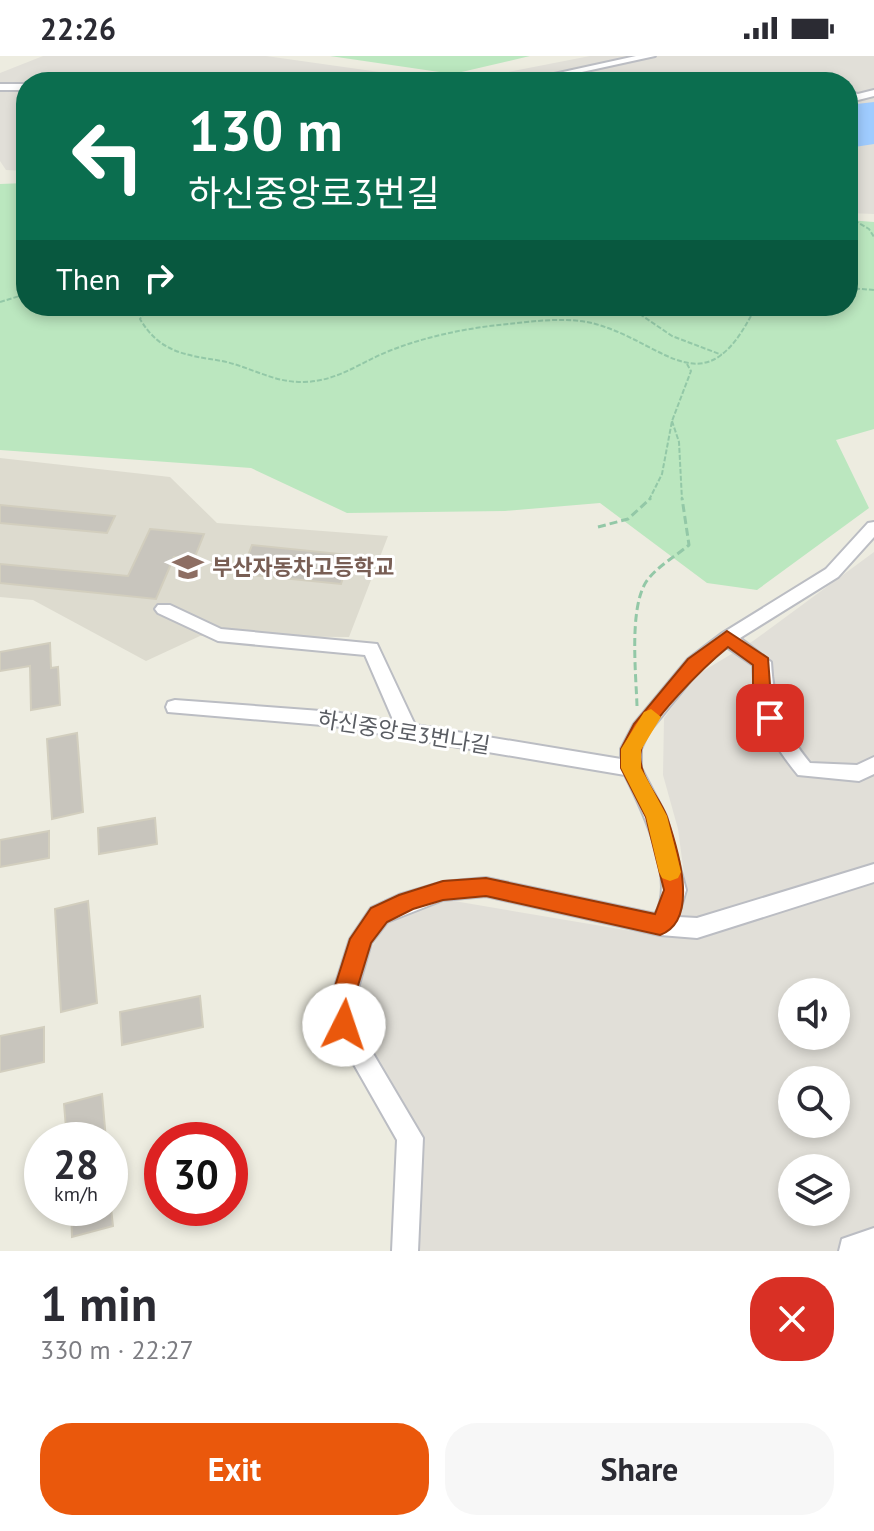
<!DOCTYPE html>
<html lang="en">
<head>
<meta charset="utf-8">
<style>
	body { margin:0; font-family:"PT Sans","Noto Sans KR",sans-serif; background:#f7f7f7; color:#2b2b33; height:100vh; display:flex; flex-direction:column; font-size:30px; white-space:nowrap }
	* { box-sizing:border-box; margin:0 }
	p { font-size:26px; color:#7c7c81 }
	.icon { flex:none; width:44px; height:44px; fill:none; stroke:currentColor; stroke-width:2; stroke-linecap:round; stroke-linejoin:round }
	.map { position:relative; height:1195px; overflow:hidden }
	.drawer { display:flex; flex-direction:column; background:#fff; flex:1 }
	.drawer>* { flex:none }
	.guide { position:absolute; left:16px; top:16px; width:842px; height:244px; border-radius:32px; box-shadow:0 4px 12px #0003; background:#0b6e4f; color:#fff; overflow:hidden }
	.fabs { position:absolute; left:778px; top:922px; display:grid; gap:16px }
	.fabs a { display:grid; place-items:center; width:72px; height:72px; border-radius:50%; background:#fff; box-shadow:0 4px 12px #0003; font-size:40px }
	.speed { position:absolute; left:24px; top:1066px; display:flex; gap:16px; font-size:40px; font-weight:700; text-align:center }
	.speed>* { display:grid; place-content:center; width:104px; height:104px; border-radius:50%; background:#fff; box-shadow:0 4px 12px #0003; line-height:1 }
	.speed small { font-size:20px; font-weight:400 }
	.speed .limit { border:12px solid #d22; background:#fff; color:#111 }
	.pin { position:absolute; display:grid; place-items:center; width:68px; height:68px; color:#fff; margin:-34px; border-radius:16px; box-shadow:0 4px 12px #0006 }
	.me { position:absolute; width:88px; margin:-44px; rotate:4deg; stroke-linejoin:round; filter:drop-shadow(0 0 6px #0008) }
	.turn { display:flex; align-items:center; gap:28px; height:168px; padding:0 40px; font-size:36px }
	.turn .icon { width:104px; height:104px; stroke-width:2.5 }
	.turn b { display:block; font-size:56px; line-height:68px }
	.then { display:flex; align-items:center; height:76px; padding:0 40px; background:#0003; gap:16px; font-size:30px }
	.round { display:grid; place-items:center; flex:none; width:84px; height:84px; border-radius:32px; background:#f7f7f7 }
	.summary { display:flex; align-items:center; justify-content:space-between; height:136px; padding:0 40px }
	h1 { font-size:48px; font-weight:800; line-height:60px }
	.button { display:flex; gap:16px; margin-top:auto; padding:16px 40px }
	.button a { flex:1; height:92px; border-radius:32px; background:#ea580c; color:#fff; font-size:32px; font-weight:800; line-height:92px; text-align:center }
	.button a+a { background:#f7f7f7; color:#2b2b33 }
	.status { display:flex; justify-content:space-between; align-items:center; height:56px; padding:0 40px; background:#fff; direction:ltr }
	.status svg { height:22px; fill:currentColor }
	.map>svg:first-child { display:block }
	.industrial { fill:#e1dfd8; fill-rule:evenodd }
	.education { fill:#dddbcf }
	.green { fill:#bbe7bf }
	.water { fill:#9fccff }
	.building { fill:#c8c5bd; stroke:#d2cebe; stroke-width:2 }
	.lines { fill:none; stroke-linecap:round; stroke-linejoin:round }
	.minor-casing { stroke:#bbbdc3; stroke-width:4 }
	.path-far1 { stroke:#93c8a7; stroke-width:2; stroke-dasharray:5 2; stroke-linecap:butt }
	.path { stroke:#93c8a7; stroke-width:3; stroke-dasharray:8 4; stroke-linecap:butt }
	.minor { fill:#fff; fill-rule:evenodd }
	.route { fill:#ea580c; stroke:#983908; stroke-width:2 }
	.slow { fill:#f59e0b }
	.labels { text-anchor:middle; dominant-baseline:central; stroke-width:6; stroke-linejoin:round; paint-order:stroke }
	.education-label { font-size:22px; font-weight:bold; fill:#785e54; stroke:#fff; text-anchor:start }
	.street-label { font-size:22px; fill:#595c62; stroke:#fff }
</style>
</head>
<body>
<div class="status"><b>22:26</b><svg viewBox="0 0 49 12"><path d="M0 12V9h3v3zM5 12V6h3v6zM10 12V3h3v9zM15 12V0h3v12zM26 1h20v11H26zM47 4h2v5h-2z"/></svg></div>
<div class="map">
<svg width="874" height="1195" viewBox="0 0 874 1195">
	<rect width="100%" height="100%" fill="#edece0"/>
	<path class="industrial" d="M43 0H266L450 26H26V115L6 114 0 105V17Z
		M590 0H874V158L848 157V26H457Z
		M874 496V1195H413L416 1081 353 953 371 893 388 864 431 846 454 845 661 880 671 878 686 833 678 773 663 719 664 662 695 620 753 585ZM792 936H836V980H792ZM792 1024H836V1068H792ZM792 1112H836V1156H792Z"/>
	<path class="education" d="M0 402 170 421 217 467 388 480 349 581 200 580 146 605 33 544 0 541Z"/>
	<path class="green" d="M330 0H530L453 18Z
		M26 127V250H848V164L874 166V373L836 384 869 452 757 534 707 527 600 447 505 455 347 457 251 412 0 394V128Z"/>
	<path class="water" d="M874 46V88L848 92V49Z"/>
	<path class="building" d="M0 449 115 460 107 477 0 467Z
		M150 473 204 478 194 503 174 501 156 543 0 527V508L128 520Z
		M252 489 350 499 341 528 241 518Z
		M50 587 51 612 58 611 60 649 31 654 30 610 0 615V596Z
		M77 677 83 756 52 763 47 683Z
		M155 762 157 788 99 798 98 772Z
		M49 775V802L0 811V784Z
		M88 845 97 947 61 956 55 853Z
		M200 940 203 971 122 989 120 956Z
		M44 971V1006L0 1016V980Z
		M102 1038 106 1084H67L64 1048Z
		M71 1152H111L113 1170 72 1181Z"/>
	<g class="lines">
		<g class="minor-casing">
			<path id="minor" d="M636 0H655L559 21 554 18Z
				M0 28H26V34H0Z
				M874 34V40L858 44 848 42V36L858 38Z
				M874 466V481L838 521 740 582 771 606C773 647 784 675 810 707L857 709 874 701V718L859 725 798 719C770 685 754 654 753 609L727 591 700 613 648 677 641 693V712L666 760 686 834 678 861 697 862 874 808V826L697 882 660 879 486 840 443 844 387 866 371 887 354 946 355 967 423 1082 418 1195H392L397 1084 336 977 330 946 350 883 371 852 399 839 443 826 486 822 655 858C677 825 641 751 625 719L334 670 168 656 166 651 168 646 175 644 334 656 394 666 365 599 218 585 158 557 155 553 158 549H170L221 573 377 588 415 669 621 703V693L634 668 688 603 721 578 826 513 868 467Z
				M874 1172V1195H839L842 1183Z"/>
		</g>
		<path class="path-far1" d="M848 161 869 173 874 181
			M848 232 874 234
			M0 246 26 238
			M149 250 140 263C160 297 186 299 222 305 251 311 274 327 304 326 338 325 359 307 389 295 427 280 467 272 508 268 537 265 570 260 599 269 668 290 705 352 754 254L760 250
			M628 250 672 280 722 299
			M672 365 679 386 682 444
			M649 444 662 418 672 365 691 315 687 308"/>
		<path class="path" d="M598 471 628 463 651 442
			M637 650C636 618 629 553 646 526 656 511 676 500 689 489L682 442"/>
		<use href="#minor" class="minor"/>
	</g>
	<path class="route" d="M727 575 768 602 771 642 779 662 770 669 763 667 753 642V609L728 591C706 609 646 667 641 694 636 719 659 739 667 761 677 791 701 864 660 879L486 840 443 844 413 853 387 866 371 887 353 946 356 969 352 977 344 981 335 977 330 946 350 883 371 852 399 839 443 825 486 822 655 858 664 834 646 761 621 712V693L634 668 688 603Z"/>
	<path class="slow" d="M651 653 661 661 641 694V712L667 760 681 816 678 822 670 825 662 822 659 816 646 761 621 712V693L644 656Z"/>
	<defs>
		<g id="school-bare" transform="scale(2.4)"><path d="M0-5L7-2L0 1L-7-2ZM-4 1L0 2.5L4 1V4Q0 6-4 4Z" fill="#8d6e63" stroke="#fff" stroke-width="2.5" paint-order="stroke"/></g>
	</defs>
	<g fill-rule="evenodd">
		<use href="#school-bare" x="188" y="511"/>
	</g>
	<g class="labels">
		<g class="education-label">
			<text x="212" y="511">부산자동차고등학교</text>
		</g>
		<g class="street-label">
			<text transform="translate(404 676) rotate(9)">하신중앙로3번나길</text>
		</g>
	</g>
</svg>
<div class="fabs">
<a><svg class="icon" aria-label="sound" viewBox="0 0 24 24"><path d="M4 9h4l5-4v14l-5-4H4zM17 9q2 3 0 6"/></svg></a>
<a><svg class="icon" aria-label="search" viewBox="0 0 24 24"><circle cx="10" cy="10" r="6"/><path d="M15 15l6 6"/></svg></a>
<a><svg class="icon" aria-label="layers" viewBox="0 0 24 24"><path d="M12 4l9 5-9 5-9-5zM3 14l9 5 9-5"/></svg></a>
</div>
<div class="speed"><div>28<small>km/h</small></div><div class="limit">30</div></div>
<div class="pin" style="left:770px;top:662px;background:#d93025"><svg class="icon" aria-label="arrive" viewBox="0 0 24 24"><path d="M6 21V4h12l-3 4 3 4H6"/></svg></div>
<svg class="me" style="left:344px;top:969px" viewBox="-20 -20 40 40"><circle r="19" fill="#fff"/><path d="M0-13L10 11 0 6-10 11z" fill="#ea580c"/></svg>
<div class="guide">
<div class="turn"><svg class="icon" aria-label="left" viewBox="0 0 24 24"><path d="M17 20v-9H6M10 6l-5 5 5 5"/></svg><div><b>130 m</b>하신중앙로3번길</div></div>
<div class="then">Then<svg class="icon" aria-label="right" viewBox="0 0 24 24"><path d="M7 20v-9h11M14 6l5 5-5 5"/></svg></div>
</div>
</div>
<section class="drawer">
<div class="summary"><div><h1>1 min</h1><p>330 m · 22:27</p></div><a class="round" style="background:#d93025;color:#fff"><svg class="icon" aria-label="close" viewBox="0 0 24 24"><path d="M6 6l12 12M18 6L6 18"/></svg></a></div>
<div class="button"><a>Exit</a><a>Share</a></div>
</section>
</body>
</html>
